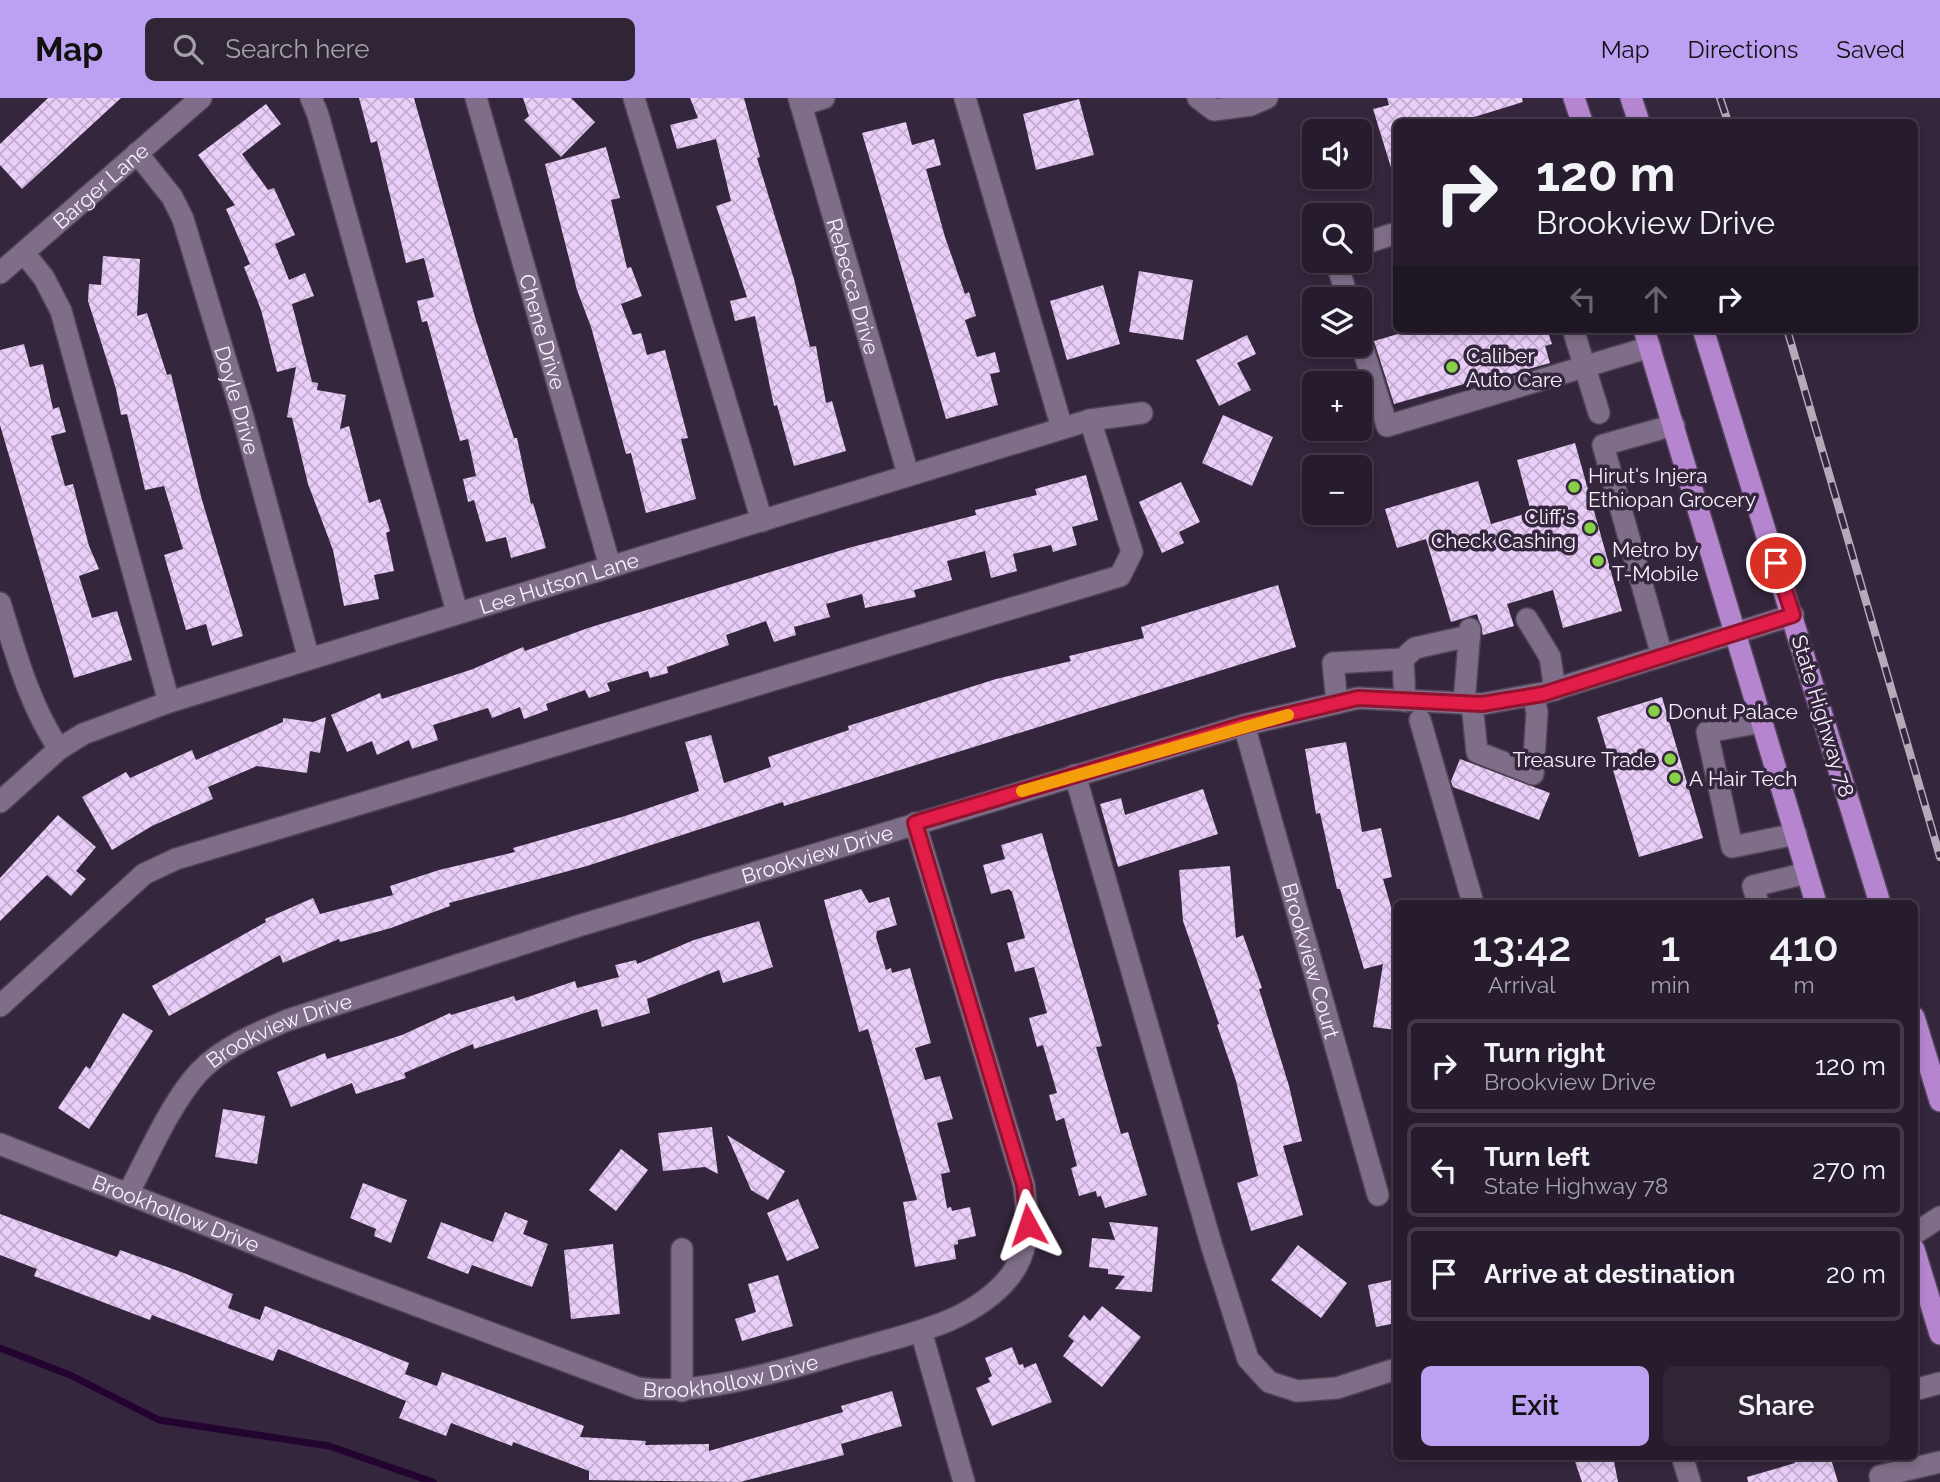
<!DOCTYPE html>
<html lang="en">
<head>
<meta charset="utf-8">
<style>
	body { margin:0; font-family:Raleway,sans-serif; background:#2f2535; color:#f1f3f6; height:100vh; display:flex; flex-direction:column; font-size:26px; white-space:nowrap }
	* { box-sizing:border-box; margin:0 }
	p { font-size:23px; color:#a4a1aa }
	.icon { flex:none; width:38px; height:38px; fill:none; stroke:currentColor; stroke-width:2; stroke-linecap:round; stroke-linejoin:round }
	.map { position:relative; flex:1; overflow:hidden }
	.panel { position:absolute; left:1393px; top:802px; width:525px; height:560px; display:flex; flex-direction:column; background:#271c2d; border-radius:10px; box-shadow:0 4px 10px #0003,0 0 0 2px #433a49 }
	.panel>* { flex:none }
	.top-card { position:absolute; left:1393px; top:21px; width:525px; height:214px; border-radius:10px; box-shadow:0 4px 10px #0003,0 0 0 2px #433a49; background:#271c2d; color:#f1f3f6; overflow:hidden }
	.controls { position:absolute; left:1302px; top:21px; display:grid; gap:14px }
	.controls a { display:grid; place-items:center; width:70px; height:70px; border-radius:10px; background:#271c2d; box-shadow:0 4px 10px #0003,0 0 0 2px #433a49; font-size:35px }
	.pin { position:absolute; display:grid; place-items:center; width:60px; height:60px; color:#fff; margin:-30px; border:4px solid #fff; border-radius:50%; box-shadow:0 2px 7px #0007 }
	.me { position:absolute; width:77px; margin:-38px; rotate:355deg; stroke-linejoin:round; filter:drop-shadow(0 0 5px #0008) }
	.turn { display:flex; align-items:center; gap:24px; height:147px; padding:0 28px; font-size:32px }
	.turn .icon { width:91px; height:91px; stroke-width:2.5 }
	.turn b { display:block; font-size:49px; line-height:60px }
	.lanes { display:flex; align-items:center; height:66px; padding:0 28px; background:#0003; justify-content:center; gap:35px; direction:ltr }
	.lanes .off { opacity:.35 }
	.eta { display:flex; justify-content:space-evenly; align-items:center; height:119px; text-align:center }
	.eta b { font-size:42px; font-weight:600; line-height:49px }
	.action { display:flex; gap:14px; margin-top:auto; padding:14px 28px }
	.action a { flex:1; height:80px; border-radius:10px; background:#bca0f2; color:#111; font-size:28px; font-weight:600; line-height:80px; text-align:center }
	.action a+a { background:#2f2535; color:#f1f3f6 }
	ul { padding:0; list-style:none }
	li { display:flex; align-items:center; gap:21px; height:94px; margin:0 14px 10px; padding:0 14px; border:4px solid #433a49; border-radius:10px }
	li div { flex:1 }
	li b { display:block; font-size:26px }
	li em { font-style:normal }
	header { display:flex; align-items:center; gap:42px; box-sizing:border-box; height:98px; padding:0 35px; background:#bca0f2; color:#111 }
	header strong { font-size:33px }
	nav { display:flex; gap:38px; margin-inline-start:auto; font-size:24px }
	.search { width:490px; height:63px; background:#2f2535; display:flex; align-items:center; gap:18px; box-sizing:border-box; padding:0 24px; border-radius:10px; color:#a4a1aa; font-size:26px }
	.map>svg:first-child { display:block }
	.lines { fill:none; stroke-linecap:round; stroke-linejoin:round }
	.stream { stroke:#230431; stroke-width:7 }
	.building { fill:url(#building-cross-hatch) }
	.minor-casing { stroke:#514457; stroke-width:24 }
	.major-casing { stroke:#514457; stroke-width:24 }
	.minor { stroke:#7f6e89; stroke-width:21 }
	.major { stroke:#b685d0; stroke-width:21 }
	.rail-casing { stroke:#b4aab9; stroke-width:8 }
	.rail { stroke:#34263c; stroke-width:5; stroke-dasharray:16; stroke-linecap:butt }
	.route-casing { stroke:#92132f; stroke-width:18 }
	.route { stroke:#e11d48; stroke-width:12 }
	.slow { stroke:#f59e0b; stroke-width:12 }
	.poi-dot { fill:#88cf4a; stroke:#34263c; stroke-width:2.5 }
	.labels { text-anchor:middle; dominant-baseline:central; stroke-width:7; stroke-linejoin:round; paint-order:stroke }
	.street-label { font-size:21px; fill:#f9f1fd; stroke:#34263c }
	.poi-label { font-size:21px; fill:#f9f1fd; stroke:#34263c; text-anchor:start }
</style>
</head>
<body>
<header>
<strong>Map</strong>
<div class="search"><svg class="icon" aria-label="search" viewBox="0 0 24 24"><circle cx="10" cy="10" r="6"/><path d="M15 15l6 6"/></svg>Search here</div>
<nav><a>Map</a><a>Directions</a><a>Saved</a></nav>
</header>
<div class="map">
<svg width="1940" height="1384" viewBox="0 0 1940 1384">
	<defs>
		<pattern id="building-cross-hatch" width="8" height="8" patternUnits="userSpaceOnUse" patternTransform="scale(1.75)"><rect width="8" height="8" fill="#e9cef9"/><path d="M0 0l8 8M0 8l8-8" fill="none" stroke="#c2acce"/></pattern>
	</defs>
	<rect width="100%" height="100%" fill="#34263c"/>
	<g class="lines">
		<path class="stream" d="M0 1250 70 1277 159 1322 329 1348 433 1384"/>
	</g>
	<path class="building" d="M48 0H121L22 91 0 67V46Z
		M359 0H414L475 219 514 340H517L531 406 533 405 546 450 511 460 506 439 486 444 474 402 468 404 463 381 476 378 468 341 460 343 427 223 422 224 417 203 434 199 424 160 406 165 377 43 371 45Z
		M523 0H571L595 24 561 59 524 22 529 18Z
		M690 0H744L760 59 757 60 794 181 810 249 816 248 826 305 832 303 846 353 794 368 777 307 774 308 755 218 735 223 730 203 747 199 716 108 731 103 716 41 677 51 670 27 698 20Z
		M1387 0H1522L1523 4 1458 24H1396V72L1392 73 1373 11 1389 7Z
		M1079 1 1094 57 1036 72 1023 16Z
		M266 6 281 26 242 56 268 92 274 90 295 137 275 146 289 182 305 175 314 198 292 206 312 284 318 285 317 292 346 297 340 331 349 328 369 405 380 401 390 433 386 435 394 473 374 477 379 501 344 508 333 452 308 386 292 320 287 319 296 269 277 274 261 212 244 169 250 166 226 111 235 107 198 57Z
		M906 24 912 47 934 41 941 67 926 71 945 139 965 196 969 194 976 218 965 222 977 259 995 254 1000 274 990 276 998 307 946 321 862 35Z
		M606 49 620 100 611 102 627 170 631 169 642 198 621 206 633 237 641 235 647 257 665 252 688 340 681 341 696 401 646 415 631 355 626 356 591 229 577 192 545 66Z
		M103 158 140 161 137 218 147 215 167 277 171 276 202 402 243 538 212 548 206 526 186 532 164 457 183 451 164 388 145 392 127 316 121 317 116 291 88 203 89 186 101 187Z
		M1139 173 1193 182 1183 242 1129 234Z
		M1103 187 1120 246 1067 262 1050 203Z
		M1415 231H1547L1552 246 1545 248 1550 265 1500 279 1499 276 1394 306 1374 243Z
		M1247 237 1256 256 1237 265 1251 292 1219 308 1196 262Z
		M24 246 30 269 43 266 53 311 59 309 66 334 51 338 65 388 73 386 89 448 99 471 79 478 92 520 117 513 132 562 74 580 0 327V252Z
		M1223 317 1273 339 1252 388 1202 365Z
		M1575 345 1622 513 1563 530 1553 492 1507 506 1514 528 1483 537 1477 516 1451 524 1426 441 1397 450 1385 411 1478 383 1491 426 1531 414 1517 362Z
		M1086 377 1098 422 1072 429 1077 447 1053 454 1051 447 1013 456 1017 473 991 480 985 453 947 463 952 482 914 492 916 499 865 510 862 496 826 506 830 519 794 529 796 537 774 544 766 523 726 537 729 547 667 569 668 575 650 580 648 573 607 585 610 593 589 600 585 592 546 606 548 612 524 621 520 609 492 620 488 610 433 627 438 642 412 651 409 642 377 657 372 643 347 654 331 617 380 595 382 601 473 571 523 549 525 553 588 530 852 449 976 417 975 412 1037 397 1035 391Z
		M1181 384 1200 424 1179 434 1184 445 1162 455 1139 404Z
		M1278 487 1296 549 784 708 783 704 587 768 449 805 450 808 391 830 340 844 339 841 283 865 280 857 169 918 152 888 266 824 265 821 313 800 320 816 393 797 390 788 439 772 515 754 513 750 625 718 699 693 685 644 711 637 724 685 771 669 768 659 849 632 848 628 996 581 1071 563 1069 558 1144 540 1141 529Z
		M1662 599 1703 740 1639 759 1597 619Z
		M326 619 320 655 310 653 307 675 257 668 208 689 213 701 152 728 112 752 82 699 126 674 130 680 192 652 196 662 283 624V620L313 624Z
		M1346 644 1362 734 1381 730 1392 779 1383 781 1396 826V932L1373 929 1383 866 1364 871 1340 791H1337L1320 715 1316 716 1305 651Z
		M1460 661 1550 695 1539 722 1453 689 1451 683Z
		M1203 691 1218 736 1118 769 1100 706 1121 700 1125 717Z
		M58 717 96 749 76 773 86 781 71 798 47 777 0 823V780Z
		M1042 735 1102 948 1096 949 1121 1036 1128 1034 1147 1097 1105 1110 1101 1098 1097 1099 1096 1093 1079 1098 1071 1070 1077 1068 1064 1020 1056 1023 1049 997 1057 995 1043 947 1037 949 1029 920 1047 915 1034 869 1015 874 1007 845 1025 840 1012 794 1009 791 991 796 983 767 1005 761 1001 747Z
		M1230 768 1236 840 1243 837 1262 890 1259 891 1289 988 1302 1043 1283 1048 1303 1117 1251 1133 1237 1085 1258 1078 1236 983 1217 927 1219 926 1183 823 1179 772Z
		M861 791 869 805 889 799 897 827 877 833 876 839 886 872 891 870 892 875 910 870 931 945 915 950 925 982 940 978 953 1021 937 1025 950 1074 941 1076 947 1110 951 1109 952 1113 970 1109 976 1138 958 1142V1146L954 1147 956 1161 915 1169 903 1104 917 1102 868 931 859 934 824 802Z
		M759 823 773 869 723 885 719 872 647 901 650 915 602 929 597 911 474 951 473 946 404 975 406 980 356 996 352 985 291 1009 277 974 325 955 327 961 402 937 450 915 451 917 514 898 516 903 575 883 577 890 619 879 615 867 636 862 637 866 694 842Z
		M123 915 153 933 89 1031 58 1010 86 968 90 971Z
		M223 1011 265 1018 257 1066 215 1059Z
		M712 1029 718 1076 705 1069 663 1073 658 1035Z
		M727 1037 785 1073 768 1102 751 1092Z
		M621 1051 648 1072 616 1113 589 1092Z
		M363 1085 407 1102 391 1145 374 1138 376 1131 350 1120Z
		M798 1101 819 1150 787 1163 767 1115Z
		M505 1114 528 1123 523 1136 548 1146 532 1189 472 1167 468 1176 427 1160 441 1124 493 1144Z
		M0 1116 117 1159 120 1152 184 1175 233 1196 228 1210 260 1222 265 1208 350 1241 409 1265 405 1276 437 1288 442 1274 584 1328 580 1339 646 1343 645 1347 709 1346V1353L843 1314 841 1308 892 1293 902 1328 841 1346 844 1357 740 1384 589 1382V1373L513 1344 512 1348 451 1325 446 1338 399 1320 406 1303 278 1251 273 1263 152 1217 150 1222 34 1178 37 1171 0 1157Z
		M1109 1124 1158 1129 1152 1194 1115 1191 1125 1178 1108 1176V1171L1089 1169 1092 1140 1115 1142Z
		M613 1146 620 1216 571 1221 564 1152Z
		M1298 1147 1347 1185 1321 1220 1271 1182Z
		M778 1177 793 1228 742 1243 735 1221 756 1214 748 1186Z
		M1396 1181V1225L1376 1229 1368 1187Z
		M1102 1208 1141 1239 1102 1289 1063 1258 1074 1243 1068 1238 1084 1217 1090 1223Z
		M1012 1249 1019 1267 1023 1266 1024 1270 1036 1265 1052 1304 992 1328 976 1290 990 1284 988 1280 992 1278 985 1260Z
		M1573 1358H1613L1618 1384H1582Z
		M1793 1358H1830L1838 1384H1748L1747 1379 1795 1365Z"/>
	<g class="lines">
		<g class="minor-casing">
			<g id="minor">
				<path d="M311 0 318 17 457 514"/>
				<path id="s1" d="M476 0 610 468"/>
				<path d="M634 0 762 423"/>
				<path id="s2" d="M799 0 908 376"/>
				<path d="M965 0 1062 330"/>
				<path d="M1198 0 1214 12 1251 7 1267 0"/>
				<path d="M801 7 824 0"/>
				<path id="s3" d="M137 55 172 99 183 121 243 319 309 561"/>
				<path d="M1360 147 1396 135"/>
				<path d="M24 155 44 180 61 213 169 604"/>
				<path d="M1336 163 1348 201"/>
				<path id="s4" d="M0 175 201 0"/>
				<path d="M1573 231 1599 315"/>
				<path d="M1360 241 1387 328 1650 249"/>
				<path d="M0 505C16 556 29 606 59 651"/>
				<path d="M1527 521 1550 559 1555 592"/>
				<path d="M1662 558 1603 347 1674 327"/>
				<path d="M1403 561 1415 550 1469 538"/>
				<path d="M1337 605 1333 565 1403 561 1405 603"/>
				<path d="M1464 605 1470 531"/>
				<path d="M1472 606 1477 654 1533 676 1537 614 1533 597"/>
				<path d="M1420 622 1473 805"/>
				<path d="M1762 624 1707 634 1732 749 1796 736"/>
				<path id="s5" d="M1244 627 1378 1097"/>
				<path d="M1075 677 1212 1149 1248 1261 1269 1284 1297 1293 1337 1290 1396 1271"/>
				<path id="s6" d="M0 704 59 651 83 636 169 604 1090 322 1142 315"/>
				<path d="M1758 805 1753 788 1807 775"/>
				<path d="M0 908 144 776 176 761 1120 478 1132 454 1090 322"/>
				<path id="s7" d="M0 1046 314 1169 638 1290C703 1299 793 1269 857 1251 888 1242 920 1235 950 1222 973 1212 999 1195 1013 1174 1032 1146 1027 1119 1024 1087L915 725"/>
				<path id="s8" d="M128 1096C148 1058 170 1006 199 974 223 949 257 935 288 922L578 828 1244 627 1358 600 1482 606 1543 595 1793 517"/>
				<path d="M1914 1136 1940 1119"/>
				<path d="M682 1151V1293"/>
				<path d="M921 1233 964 1384"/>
				<path d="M1914 1292 1940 1285"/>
				<path d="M1682 1358 1690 1384"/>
				<path d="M1881 1384 1880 1378 1940 1364"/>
			</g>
		</g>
		<g class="major-casing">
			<path id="major" d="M1574 0 1582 24
				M1631 0 1639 24
				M1644 231 1816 805
				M1703 231 1880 805
				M1914 919 1940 1003
				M1914 1151 1940 1236"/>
		</g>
		<use href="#minor" class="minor"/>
		<use href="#major" class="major"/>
		<g class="rail-casing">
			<path id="rail" d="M1720 0 1728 24
				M1787 231 1940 759"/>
		</g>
		<use href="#rail" class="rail"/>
	</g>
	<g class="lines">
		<g class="route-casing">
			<path id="route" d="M1028 1127 1024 1087 915 725 1244 627 1358 600 1482 606 1543 596 1793 517 1776 465"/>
		</g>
		<use href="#route" class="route"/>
		<path class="slow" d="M1022 693 1288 617"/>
	</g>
	<g class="poi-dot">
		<circle cx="1452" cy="269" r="7"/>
		<circle cx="1574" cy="389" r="7"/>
		<circle cx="1590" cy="430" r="7"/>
		<circle cx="1598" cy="463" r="7"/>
		<circle cx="1654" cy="613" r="7"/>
		<circle cx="1670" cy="661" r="7"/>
		<circle cx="1675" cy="680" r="7"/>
	</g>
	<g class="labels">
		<g class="street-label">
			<text stroke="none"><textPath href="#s4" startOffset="133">Barger Lane</textPath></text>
			<text stroke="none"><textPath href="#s2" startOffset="196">Rebecca Drive</textPath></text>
			<text stroke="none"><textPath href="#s1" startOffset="243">Chene Drive</textPath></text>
			<text stroke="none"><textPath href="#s3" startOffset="270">Doyle Drive</textPath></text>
			<text stroke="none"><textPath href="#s6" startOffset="607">Lee Hutson Lane</textPath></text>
			<text transform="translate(1823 618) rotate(73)">State Highway 78</text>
			<text stroke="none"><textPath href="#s8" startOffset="800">Brookview Drive</textPath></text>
			<text stroke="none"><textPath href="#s5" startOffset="245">Brookview Court</textPath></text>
			<text stroke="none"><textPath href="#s8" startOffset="233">Brookview Drive</textPath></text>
			<text stroke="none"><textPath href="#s7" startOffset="189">Brookhollow Drive</textPath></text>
			<text stroke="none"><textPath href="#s7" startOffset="777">Brookhollow Drive</textPath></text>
		</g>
		<g class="poi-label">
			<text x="1466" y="257">Caliber<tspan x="1466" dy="24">Auto Care</tspan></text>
			<text x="1588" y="377">Hirut's Injera<tspan x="1588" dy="24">Ethiopan Grocery</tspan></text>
			<text x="1576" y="418" text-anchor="end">Cliff's<tspan x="1576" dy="24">Check Cashing</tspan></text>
			<text x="1612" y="451">Metro by<tspan x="1612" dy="24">T-Mobile</tspan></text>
			<text x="1668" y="613">Donut Palace</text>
			<text x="1656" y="661" text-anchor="end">Treasure Trade</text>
			<text x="1689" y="680">A Hair Tech</text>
		</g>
	</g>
</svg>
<div class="controls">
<a><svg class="icon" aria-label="sound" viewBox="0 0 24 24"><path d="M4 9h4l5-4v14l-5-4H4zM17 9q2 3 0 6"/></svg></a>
<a><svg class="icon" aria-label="search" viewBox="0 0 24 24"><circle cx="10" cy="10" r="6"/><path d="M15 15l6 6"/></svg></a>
<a><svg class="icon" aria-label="layers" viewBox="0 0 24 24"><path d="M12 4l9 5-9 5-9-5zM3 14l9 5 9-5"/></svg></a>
<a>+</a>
<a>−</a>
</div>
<div class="pin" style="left:1776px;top:465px;background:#d93025"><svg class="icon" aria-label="arrive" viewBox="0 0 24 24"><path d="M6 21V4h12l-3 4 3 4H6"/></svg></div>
<svg class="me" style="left:1028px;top:1127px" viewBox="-20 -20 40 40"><path d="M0-17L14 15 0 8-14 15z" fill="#e11d48" stroke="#fff" stroke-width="4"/></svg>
<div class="top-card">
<div class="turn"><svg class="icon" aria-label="right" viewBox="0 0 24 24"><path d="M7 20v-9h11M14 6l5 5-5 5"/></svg><div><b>120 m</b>Brookview Drive</div></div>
<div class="lanes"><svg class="icon off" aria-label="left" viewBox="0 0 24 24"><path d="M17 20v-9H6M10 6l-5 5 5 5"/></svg><svg class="icon off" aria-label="ahead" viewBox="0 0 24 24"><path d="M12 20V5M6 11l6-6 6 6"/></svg><svg class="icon" aria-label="right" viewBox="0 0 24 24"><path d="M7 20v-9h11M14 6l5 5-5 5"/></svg></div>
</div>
<section class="panel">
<div class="eta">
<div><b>13:42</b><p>Arrival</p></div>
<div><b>1</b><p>min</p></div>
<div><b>410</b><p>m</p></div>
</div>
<ul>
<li><svg class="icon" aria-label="right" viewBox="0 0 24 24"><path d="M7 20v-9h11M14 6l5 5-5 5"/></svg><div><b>Turn right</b><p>Brookview Drive</p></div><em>120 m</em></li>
<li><svg class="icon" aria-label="left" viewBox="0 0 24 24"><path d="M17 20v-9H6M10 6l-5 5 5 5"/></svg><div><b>Turn left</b><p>State Highway 78</p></div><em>270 m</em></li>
<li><svg class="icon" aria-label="arrive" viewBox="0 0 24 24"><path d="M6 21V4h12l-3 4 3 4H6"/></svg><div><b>Arrive at destination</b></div><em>20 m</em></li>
</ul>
<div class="action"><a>Exit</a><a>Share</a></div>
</section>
</div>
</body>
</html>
